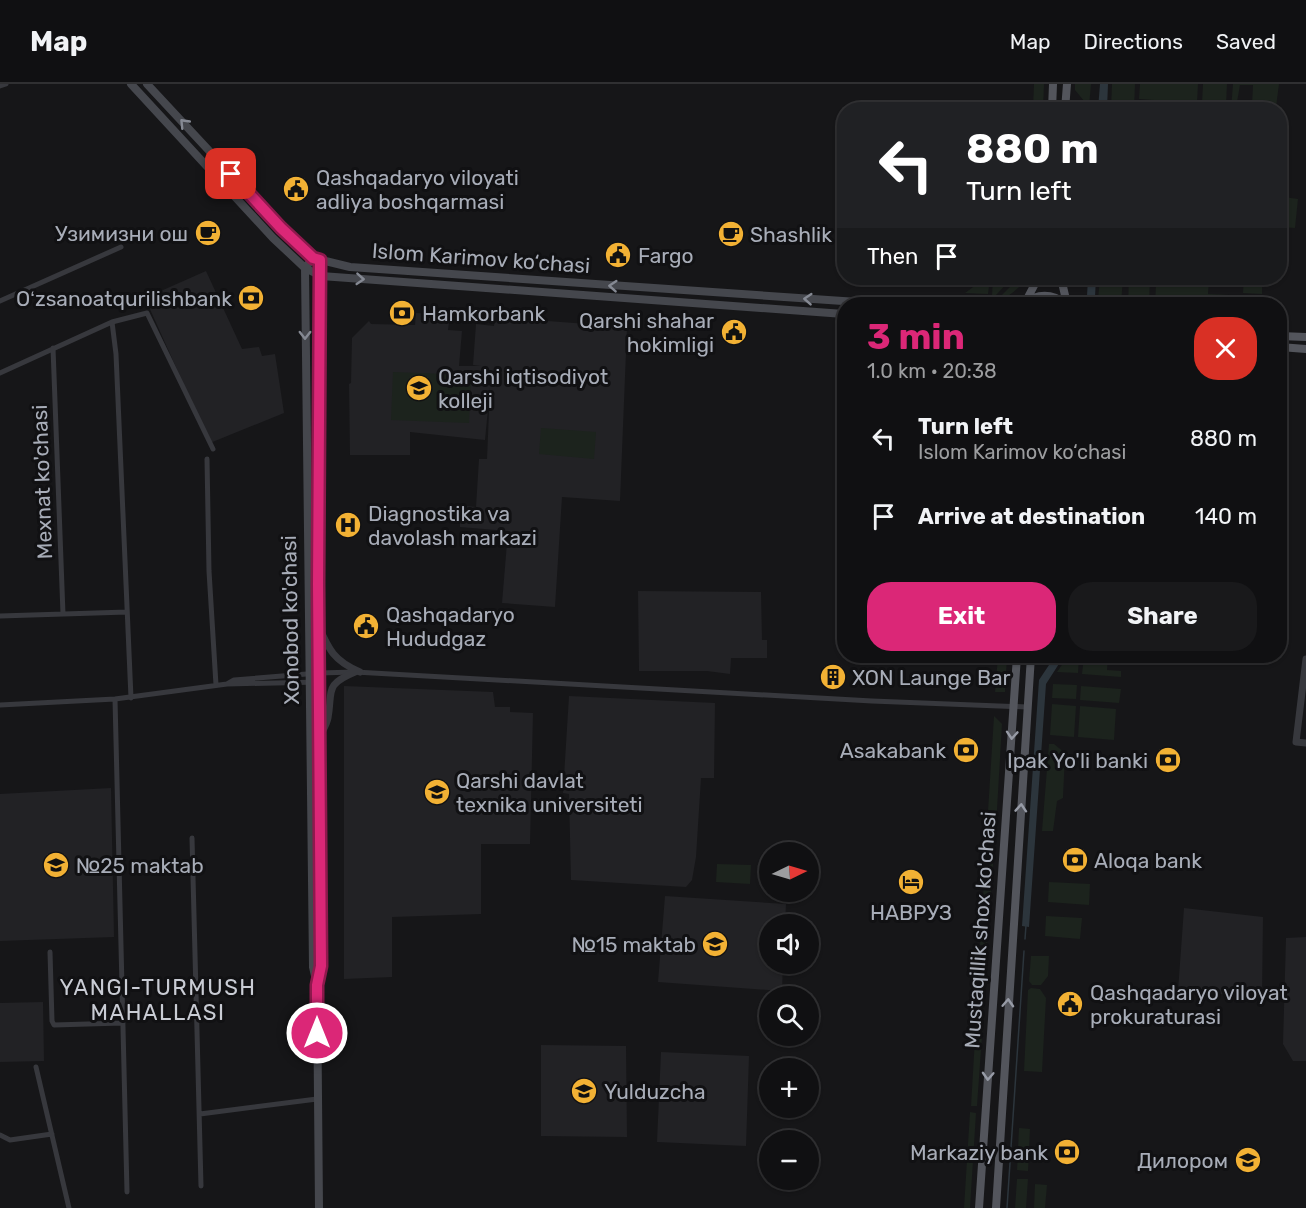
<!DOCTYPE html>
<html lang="en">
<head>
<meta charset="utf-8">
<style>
	body { margin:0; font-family:Rubik,sans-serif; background:#19191b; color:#f1f3f6; height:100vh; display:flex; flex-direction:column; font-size:22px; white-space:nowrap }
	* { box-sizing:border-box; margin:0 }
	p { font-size:20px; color:#9c9d9f }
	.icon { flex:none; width:33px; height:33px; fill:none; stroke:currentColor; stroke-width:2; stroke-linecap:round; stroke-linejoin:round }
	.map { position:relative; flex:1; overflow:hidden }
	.details { position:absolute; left:837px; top:213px; width:450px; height:366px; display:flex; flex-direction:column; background:#101012; border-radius:24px; box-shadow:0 2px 4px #0004,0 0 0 2px #303032 }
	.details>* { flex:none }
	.hud { position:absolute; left:837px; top:18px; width:450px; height:183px; border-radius:24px; box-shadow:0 2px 4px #0004,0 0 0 2px #303032; background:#202124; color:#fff; overflow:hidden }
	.needle { width:39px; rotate:85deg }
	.buttons { position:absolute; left:759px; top:758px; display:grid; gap:12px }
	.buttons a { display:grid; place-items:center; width:60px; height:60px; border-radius:50%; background:#101012; box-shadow:0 2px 4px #0004,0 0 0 2px #303032; font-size:30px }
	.pin { position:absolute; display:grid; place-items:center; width:51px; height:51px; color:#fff; margin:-26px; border-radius:12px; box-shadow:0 3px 9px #0006 }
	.me { position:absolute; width:66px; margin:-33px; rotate:0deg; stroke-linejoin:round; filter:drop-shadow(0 0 4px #0008) }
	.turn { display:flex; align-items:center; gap:21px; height:126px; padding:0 30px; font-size:27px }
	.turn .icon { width:78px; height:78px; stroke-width:2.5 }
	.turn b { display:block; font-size:42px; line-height:51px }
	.then { display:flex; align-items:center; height:57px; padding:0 30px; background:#0003; gap:12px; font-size:22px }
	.round { display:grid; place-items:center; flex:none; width:63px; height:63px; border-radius:24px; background:#19191b }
	.overview { display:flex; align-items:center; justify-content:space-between; height:102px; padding:0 30px }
	h1 { font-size:36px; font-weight:700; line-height:45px; color:#db2777 }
	.cta { display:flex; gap:12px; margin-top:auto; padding:12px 30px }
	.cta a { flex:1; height:69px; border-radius:24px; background:#db2777; color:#fff; font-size:24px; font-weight:700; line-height:69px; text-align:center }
	.cta a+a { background:#19191b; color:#f1f3f6 }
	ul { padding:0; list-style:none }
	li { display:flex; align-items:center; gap:18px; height:78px; padding:0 30px }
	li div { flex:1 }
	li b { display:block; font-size:22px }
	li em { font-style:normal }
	header { display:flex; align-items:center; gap:36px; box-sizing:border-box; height:84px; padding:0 30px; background:#101012; border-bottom:2px solid #303032 }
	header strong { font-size:28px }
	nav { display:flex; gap:33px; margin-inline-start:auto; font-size:21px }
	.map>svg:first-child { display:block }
	.built { fill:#222225 }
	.green { fill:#1c231d }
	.water { fill:#2c353c }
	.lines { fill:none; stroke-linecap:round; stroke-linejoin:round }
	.stream { stroke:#2c353c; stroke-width:1.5 }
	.minor { stroke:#37383d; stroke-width:5 }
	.tertiary { stroke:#37383d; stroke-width:7 }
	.secondary { stroke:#45474d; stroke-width:8 }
	.primary { stroke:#53555c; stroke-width:8 }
	.oneway { stroke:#858993 }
	.oneway2 { stroke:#979ba6 }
	.route-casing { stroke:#8e194d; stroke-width:15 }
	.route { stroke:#db2777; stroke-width:10 }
	.labels { text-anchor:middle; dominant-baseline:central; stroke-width:6; stroke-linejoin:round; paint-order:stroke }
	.poi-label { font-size:21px; fill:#a8adb8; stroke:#111113; text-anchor:start }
	.street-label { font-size:21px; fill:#a8adb8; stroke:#111113 }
	.neighbourhood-label { font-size:22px; letter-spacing:1.5px; fill:#c9ccd4; stroke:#111113 }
</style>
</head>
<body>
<header>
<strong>Map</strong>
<nav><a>Map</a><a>Directions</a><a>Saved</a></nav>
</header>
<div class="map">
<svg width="1306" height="1124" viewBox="0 0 1306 1124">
	<rect width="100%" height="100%" fill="#161618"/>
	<path class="built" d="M206 187 242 265 259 263 262 272 275 270 284 329 210 359 145 214Z
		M416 229 450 231 448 246 462 247 459 282H481L473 281 476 240 494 242 495 233 627 243 620 417 562 413 555 523 502 519 508 447 460 443V435L456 434 457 421 476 423 479 375H487L490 304 485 356 410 348V371H350L349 300 351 299 352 254 369 237 371 240 415 241Z
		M638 507 761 508 762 556H767V574H731L730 590 707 587H639Z
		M344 602 493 608 495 623H510V628L533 629 530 760H481V830L392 833V893L344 895Z
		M569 612 715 619 714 694H701L696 773 692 796 686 803 571 796 569 710 563 709Z
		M111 704 114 853 0 857V710Z
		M665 812 786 820 785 840H770V879H783L782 907 658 898Z
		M1184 824 1263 833 1262 913 1178 907Z
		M1306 853V977H1293L1283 960 1286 854Z
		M43 918 44 977 0 978V919Z
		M541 961 626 962 627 1053 541 1052Z
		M661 968 749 972 746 1062 657 1058Z"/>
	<path class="green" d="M1034 0H1044L1043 25H1033Z
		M1075 0H1091L1089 23 1075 6Z
		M1112 0H1135L1134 25H1111Z
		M1140 0H1198L1197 19 1139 15Z
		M1203 0H1227L1226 21 1202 19Z
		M1233 0H1279L1276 23 1252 21 1253 1H1240L1236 24 1238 25H1231Z
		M1139 19 1196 23V25H1139Z
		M1284 113 1298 115 1295 144 1281 143Z
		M979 194H990L988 210 965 209 976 201Z
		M993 194H1012L996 211H992Z
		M1019 194H1028C1009 214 999 221 971 220 960 220 953 219 943 214L945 211 999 214Z
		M1100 194H1123L1121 220H1105L1098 216Z
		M1129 194H1150L1149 220H1128Z
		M1183 194H1209L1208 210 1229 211V220H1155L1156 200 1182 202Z
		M1244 194H1262V210L1243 209Z
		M1238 211 1261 213V220H1237Z
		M393 288 471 291 469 339 391 336Z
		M541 344 596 348 594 375 539 370Z
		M998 572H1007L1005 608H995Z
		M1068 572H1079L1078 589 1057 588Z
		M1084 572H1108L1107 586 1121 587V593L1082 590Z
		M1053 600 1077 601 1076 615 1052 614Z
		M1081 602 1121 605 1119 619 1080 616Z
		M1052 620 1076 622 1074 653 1050 651Z
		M1080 622 1116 625 1114 656 1078 653Z
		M994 632 1002 640 995 760 986 759Z
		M1049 660H1054L1065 669 1063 714 1057 717 1053 747H1042Z
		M986 766 994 767 987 861H980Z
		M717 780 751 781 750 800 716 798Z
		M1049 798 1090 800 1089 821 1048 818Z
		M1046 832 1082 834 1080 855 1045 852Z
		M980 865H987L983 931H976Z
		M1031 872H1049L1048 892 1041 901H1032L1029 897Z
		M1031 904 1040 905 1046 914 1042 988 1024 987 1028 906Z
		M976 937H983L977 1022H971Z
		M970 1028 976 1029 970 1124H964Z
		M1019 1044 1030 1045 1028 1087 1017 1086Z
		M1017 1095H1028L1026 1124H1015Z
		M1035 1100 1047 1101 1045 1124H1034Z"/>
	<path class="water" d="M1100 0H1108L1107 25H1098Z
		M1088 194H1096L1095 213 1087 212Z
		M1055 572H1064L1046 600 1029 843 1022 842 1039 596Z"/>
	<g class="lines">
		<path class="stream" d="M1025 855 1026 841
			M1007 1124 1024 867"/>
		<path class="minor" d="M0 2 6 0
			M0 217 121 163
			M112 238 116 270 131 614
			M53 264 63 530
			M0 289 112 238 147 229 213 365
			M207 375 209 487 216 601
			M0 532 127 528
			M227 600 234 596 319 589 355 588 872 617 1027 623
			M115 615 127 1108
			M0 621 115 615 227 600 319 598
			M192 754 201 1102
			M50 868 52 937 54 941 122 939
			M36 983 69 1124
			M200 1030 317 1015
			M0 1051 10 1056 52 1050"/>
		<path class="tertiary" d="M318 541C329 566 334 577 360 588
			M1306 575 1296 658 1306 659
			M320 652C323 646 327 640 328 634 333 606 324 601 355 588"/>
		<path class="secondary" d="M131 0 273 154 305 184 321 192 844 230
			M147 0 281 144 313 174 350 183 887 220
			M313 174 305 184 313 883 316 896
			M319 1124 317 901 321 882 318 500 320 176"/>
		<path class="primary" d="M1052 26 1053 0
			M1065 26 1067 0
			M1061 194 1067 220
			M1026 217 1038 194
			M1024 220C1037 209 1052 209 1066 220
			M1280 252 1306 253
			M1280 263 1306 265
			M979 1124 1017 572
			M996 1124 1031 572"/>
	</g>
	<defs><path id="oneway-chevron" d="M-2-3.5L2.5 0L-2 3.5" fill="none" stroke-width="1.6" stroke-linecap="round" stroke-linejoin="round" transform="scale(1.5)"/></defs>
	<g class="oneway">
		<use href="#oneway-chevron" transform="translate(184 39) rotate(-134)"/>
		<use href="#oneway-chevron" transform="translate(360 195) rotate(4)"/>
		<use href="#oneway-chevron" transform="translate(613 202) rotate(-176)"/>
		<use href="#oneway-chevron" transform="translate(808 215) rotate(-176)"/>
		<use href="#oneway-chevron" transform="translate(305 251) rotate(90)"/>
	</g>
	<g class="oneway2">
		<use href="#oneway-chevron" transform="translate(1012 651) rotate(94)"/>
		<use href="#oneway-chevron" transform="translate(1021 724) rotate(-86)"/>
		<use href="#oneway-chevron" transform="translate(1008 919) rotate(-87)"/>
		<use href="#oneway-chevron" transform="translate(988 992) rotate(93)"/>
	</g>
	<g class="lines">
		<g class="route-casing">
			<path id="route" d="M231 90 281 144 313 174 320 176 318 500 321 882 317 901V949"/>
		</g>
		<use href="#route" class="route"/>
	</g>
	<defs>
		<g id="civic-disc" transform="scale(1.35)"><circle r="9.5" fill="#f2b134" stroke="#111113"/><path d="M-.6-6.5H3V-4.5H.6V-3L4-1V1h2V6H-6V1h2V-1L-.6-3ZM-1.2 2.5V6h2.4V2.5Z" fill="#111"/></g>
		<g id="cafe-disc" transform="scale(1.35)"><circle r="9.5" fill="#f2b134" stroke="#111113"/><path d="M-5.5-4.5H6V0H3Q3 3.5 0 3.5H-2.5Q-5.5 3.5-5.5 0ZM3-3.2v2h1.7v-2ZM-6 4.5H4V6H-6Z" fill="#111"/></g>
		<g id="bank-disc" transform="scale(1.35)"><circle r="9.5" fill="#f2b134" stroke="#111113"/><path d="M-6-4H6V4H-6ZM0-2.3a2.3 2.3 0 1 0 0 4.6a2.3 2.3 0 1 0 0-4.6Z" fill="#111"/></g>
		<g id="university-disc" transform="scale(1.35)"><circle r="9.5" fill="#f2b134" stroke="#111113"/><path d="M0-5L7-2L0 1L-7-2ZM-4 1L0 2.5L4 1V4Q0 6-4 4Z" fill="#111"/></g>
		<g id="hospital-disc" transform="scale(1.35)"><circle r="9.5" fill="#f2b134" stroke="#111113"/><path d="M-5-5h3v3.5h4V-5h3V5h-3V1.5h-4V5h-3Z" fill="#111"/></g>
		<g id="building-disc" transform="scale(1.35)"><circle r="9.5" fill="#f2b134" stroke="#111113"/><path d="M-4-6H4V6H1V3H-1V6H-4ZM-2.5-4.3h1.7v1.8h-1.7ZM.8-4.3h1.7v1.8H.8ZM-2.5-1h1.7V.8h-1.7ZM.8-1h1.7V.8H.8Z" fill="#111"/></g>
		<g id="school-disc" transform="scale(1.35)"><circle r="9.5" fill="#f2b134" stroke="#111113"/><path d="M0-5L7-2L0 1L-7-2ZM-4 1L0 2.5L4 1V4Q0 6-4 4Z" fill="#111"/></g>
		<g id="hotel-disc" transform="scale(1.35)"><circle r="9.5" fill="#f2b134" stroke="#111113"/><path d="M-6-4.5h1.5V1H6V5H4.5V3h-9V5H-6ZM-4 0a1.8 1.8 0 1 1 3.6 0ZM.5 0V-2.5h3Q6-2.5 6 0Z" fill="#111"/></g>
	</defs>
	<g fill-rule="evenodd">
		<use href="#civic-disc" x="296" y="105"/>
		<use href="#cafe-disc" x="208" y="149"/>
		<use href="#cafe-disc" x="731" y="150"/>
		<use href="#civic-disc" x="618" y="171"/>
		<use href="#bank-disc" x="251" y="214"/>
		<use href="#bank-disc" x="402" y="229"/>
		<use href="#civic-disc" x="734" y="248"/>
		<use href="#university-disc" x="419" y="304"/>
		<use href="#hospital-disc" x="348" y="441"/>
		<use href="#civic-disc" x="366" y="542"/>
		<use href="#building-disc" x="833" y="593"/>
		<use href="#bank-disc" x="966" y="666"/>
		<use href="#bank-disc" x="1168" y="676"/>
		<use href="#university-disc" x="437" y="708"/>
		<use href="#bank-disc" x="1075" y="776"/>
		<use href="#school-disc" x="56" y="781"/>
		<use href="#hotel-disc" x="911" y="798"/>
		<use href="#school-disc" x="715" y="860"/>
		<use href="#civic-disc" x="1070" y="920"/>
		<use href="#school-disc" x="584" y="1007"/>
		<use href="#bank-disc" x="1067" y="1068"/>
		<use href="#school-disc" x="1248" y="1076"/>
	</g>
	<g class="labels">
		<g class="poi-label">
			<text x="316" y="93">Qashqadaryo viloyati<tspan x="316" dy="24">adliya boshqarmasi</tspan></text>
			<text x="188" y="149" text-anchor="end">Узимизни ош</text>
			<text x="750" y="150">Shashlik</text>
			<text x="638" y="171">Fargo</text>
			<text x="232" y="214" text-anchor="end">Oʻzsanoatqurilishbank</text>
			<text x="422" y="229">Hamkorbank</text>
			<text x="714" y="236" text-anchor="end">Qarshi shahar<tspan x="714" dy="24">hokimligi</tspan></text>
			<text x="438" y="292">Qarshi iqtisodiyot<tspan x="438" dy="24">kolleji</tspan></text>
			<text x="368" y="429">Diagnostika va<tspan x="368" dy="24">davolash markazi</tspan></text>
			<text x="386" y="530">Qashqadaryo<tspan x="386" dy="24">Hududgaz</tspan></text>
			<text x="852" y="593">XON Launge Bar</text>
			<text x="946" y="666" text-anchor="end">Asakabank</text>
			<text x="1148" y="676" text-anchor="end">Ipak Yo'li banki</text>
			<text x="456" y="696">Qarshi davlat<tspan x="456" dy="24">texnika universiteti</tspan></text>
			<text x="1094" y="776">Aloqa bank</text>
			<text x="76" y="781">№25 maktab</text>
			<text x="911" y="828" text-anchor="middle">НАВРУЗ</text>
			<text x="696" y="860" text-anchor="end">№15 maktab</text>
			<text x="1090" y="908">Qashqadaryo viloyat<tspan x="1090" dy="24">prokuraturasi</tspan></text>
			<text x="604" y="1007">Yulduzcha</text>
			<text x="1048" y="1068" text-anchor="end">Markaziy bank</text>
			<text x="1228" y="1076" text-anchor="end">Дилором</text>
		</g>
		<g class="street-label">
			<text transform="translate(481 174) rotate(4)">Islom Karimov ko‘chasi</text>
			<text transform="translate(42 398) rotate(-92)">Mexnat ko'chasi</text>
			<text transform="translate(290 536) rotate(-91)">Xonobod ko'chasi</text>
			<text transform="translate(980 846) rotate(-86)">Mustaqillik shox ko'chasi</text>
		</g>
		<g class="neighbourhood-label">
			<text x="158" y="903">YANGI-TURMUSH<tspan x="158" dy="25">MAHALLASI</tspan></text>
		</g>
	</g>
</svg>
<div class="buttons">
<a><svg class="needle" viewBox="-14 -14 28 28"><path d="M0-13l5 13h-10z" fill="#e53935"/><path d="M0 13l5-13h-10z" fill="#9c9d9f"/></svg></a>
<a><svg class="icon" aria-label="sound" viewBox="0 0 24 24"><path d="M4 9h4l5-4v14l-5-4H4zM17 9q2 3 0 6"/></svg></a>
<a><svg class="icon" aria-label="search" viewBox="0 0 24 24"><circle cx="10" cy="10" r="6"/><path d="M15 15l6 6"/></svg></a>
<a>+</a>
<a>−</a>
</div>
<div class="pin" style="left:231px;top:90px;background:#d93025"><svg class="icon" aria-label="arrive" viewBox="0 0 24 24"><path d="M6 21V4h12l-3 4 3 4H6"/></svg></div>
<svg class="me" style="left:317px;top:949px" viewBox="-20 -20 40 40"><circle r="17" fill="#db2777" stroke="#fff" stroke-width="3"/><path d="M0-11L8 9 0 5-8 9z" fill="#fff"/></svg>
<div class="hud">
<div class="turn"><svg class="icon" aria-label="left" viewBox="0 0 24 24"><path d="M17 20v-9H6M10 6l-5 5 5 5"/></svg><div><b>880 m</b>Turn left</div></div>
<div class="then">Then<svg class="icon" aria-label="arrive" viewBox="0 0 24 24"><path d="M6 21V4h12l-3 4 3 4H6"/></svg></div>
</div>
<section class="details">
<div class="overview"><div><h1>3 min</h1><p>1.0 km · 20:38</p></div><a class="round" style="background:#d93025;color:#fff"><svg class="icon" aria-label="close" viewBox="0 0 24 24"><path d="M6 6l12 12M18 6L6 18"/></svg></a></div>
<ul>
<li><svg class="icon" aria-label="left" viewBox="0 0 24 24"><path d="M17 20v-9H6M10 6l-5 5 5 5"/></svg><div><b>Turn left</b><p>Islom Karimov ko‘chasi</p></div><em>880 m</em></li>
<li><svg class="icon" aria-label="arrive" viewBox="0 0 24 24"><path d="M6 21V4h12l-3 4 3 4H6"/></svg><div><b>Arrive at destination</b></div><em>140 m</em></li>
</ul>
<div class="cta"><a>Exit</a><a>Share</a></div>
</section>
</div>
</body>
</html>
